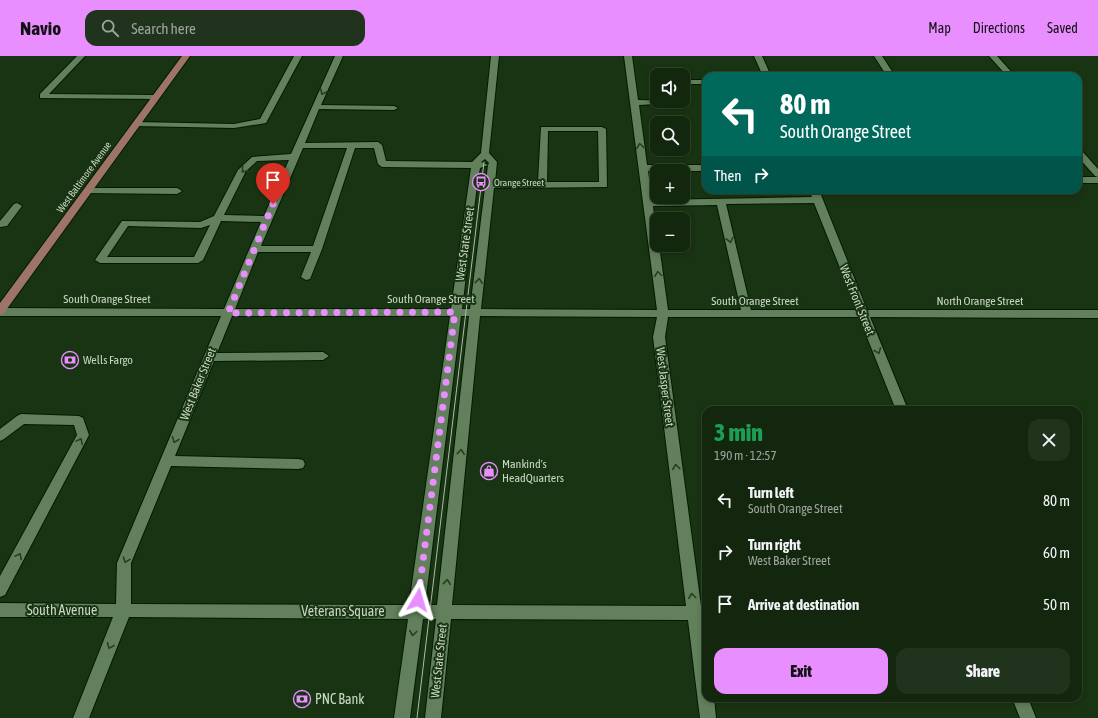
<!DOCTYPE html>
<html lang="en">
<head>
<meta charset="utf-8">
<style>
	body { margin:0; font-family:"Asap Condensed",sans-serif; background:#20331c; color:#f1f3f6; height:100vh; display:flex; flex-direction:column; font-size:15px; white-space:nowrap }
	* { box-sizing:border-box; margin:0 }
	p { font-size:13px; color:#9da59e }
	.icon { flex:none; width:22px; height:22px; fill:none; stroke:currentColor; stroke-width:2; stroke-linecap:round; stroke-linejoin:round }
	.map { position:relative; flex:1; overflow:hidden }
	.sheet { position:absolute; left:702px; top:350px; width:380px; height:296px; display:flex; flex-direction:column; background:#13270e; border-radius:12px; box-shadow:0 2px 6px #0003,0 0 0 1px #32442e }
	.sheet>* { flex:none }
	.guide { position:absolute; left:702px; top:16px; width:380px; height:122px; border-radius:12px; box-shadow:0 2px 6px #0003,0 0 0 1px #32442e; background:#00695c; color:#fff; overflow:hidden }
	.tools { position:absolute; left:650px; top:12px; display:grid; gap:8px }
	.tools a { display:grid; place-items:center; width:40px; height:40px; border-radius:8px; background:#13270e; box-shadow:0 2px 6px #0003,0 0 0 1px #32442e; font-size:20px }
	.pin { position:absolute; display:grid; place-items:center; width:34px; height:34px; color:#fff; margin:-41px -17px; border-radius:50% 50% 50% 0; rotate:-45deg; box-shadow:0 0 4px #0007 }
	.pin .icon { rotate:45deg }
	.me { position:absolute; width:44px; margin:-22px; rotate:7deg; stroke-linejoin:round; filter:drop-shadow(0 0 3px #0008) }
	.turn { display:flex; align-items:center; gap:14px; height:84px; padding:0 12px; font-size:18px }
	.turn .icon { width:52px; height:52px; stroke-width:2.5 }
	.turn b { display:block; font-size:28px; line-height:34px }
	.then { display:flex; align-items:center; height:38px; padding:0 12px; background:#0003; gap:8px; font-size:15px }
	.round { display:grid; place-items:center; flex:none; width:42px; height:42px; border-radius:12px; background:#20331c }
	.head { display:flex; align-items:center; justify-content:space-between; height:68px; padding:0 12px }
	h1 { font-size:24px; font-weight:800; line-height:30px; color:#1e9e55 }
	.cta { display:flex; gap:8px; margin-top:auto; padding:8px 12px }
	.cta a { flex:1; height:46px; border-radius:12px; background:#e98eff; color:#111; font-size:16px; font-weight:800; line-height:46px; text-align:center }
	.cta a+a { background:#20331c; color:#f1f3f6 }
	ul { padding:0; list-style:none }
	li { display:flex; align-items:center; gap:12px; height:52px; padding:0 12px }
	li div { flex:1 }
	li b { display:block; font-size:15px }
	li em { font-style:normal }
	header { display:flex; align-items:center; gap:24px; box-sizing:border-box; height:56px; padding:0 20px; background:#e98eff; color:#111 }
	header strong { font-size:19px }
	nav { display:flex; gap:22px; margin-inline-start:auto; font-size:14px }
	.search { width:280px; height:36px; background:#20331c; display:flex; align-items:center; gap:10px; box-sizing:border-box; padding:0 14px; border-radius:12px; color:#9da59e; font-size:15px }
	.map>svg:first-child { display:block }
	.lines { fill:none; stroke-linecap:round; stroke-linejoin:round }
	.minor-casing { stroke:#021b00; stroke-width:2 }
	.major-casing { stroke:#021b00; stroke-width:2 }
	.minor { fill:#62805b; fill-rule:evenodd }
	.major { fill:#9d7466; fill-rule:evenodd }
	.tram { stroke:#acbda7; stroke-width:1 }
	.oneway { stroke:#243f1d }
	.route { stroke:#e98eff; stroke-width:7; stroke-dasharray:0 12.6 }
	.labels { text-anchor:middle; dominant-baseline:central; stroke-width:4; stroke-linejoin:round; paint-order:stroke }
	.far-street-label { font-size:10px; fill:#c7d7c3; stroke:#193412 }
	.far-poi-label { font-size:10px; fill:#c7d7c3; stroke:#193412; text-anchor:start }
	.street-label { font-size:12px; fill:#c7d7c3; stroke:#193412 }
	.poi-label { font-size:12px; fill:#c7d7c3; stroke:#193412; text-anchor:start }
	.near-street-label { font-size:14px; fill:#c7d7c3; stroke:#193412 }
	.near-poi-label { font-size:14px; fill:#c7d7c3; stroke:#193412; text-anchor:start }
</style>
</head>
<body>
<header>
<strong>Navio</strong>
<div class="search"><svg class="icon" aria-label="search" viewBox="0 0 24 24"><circle cx="10" cy="10" r="6"/><path d="M15 15l6 6"/></svg>Search here</div>
<nav><a>Map</a><a>Directions</a><a>Saved</a></nav>
</header>
<div class="map">
<svg width="1098" height="662" viewBox="0 0 1098 662">
	<rect width="100%" height="100%" fill="#193412"/>
	<g class="lines">
		<g class="minor-casing">
			<path id="minor" d="M77 0H85L49 38 156 39 160 41 156 43 40 42V38Z
				M294 0H302L266 67 234 72 136 70 132 68 136 66 234 68 260 63Z
				M335 0H343L321 49 394 50 398 52 394 54 319 53 305 87 378 86 382 89 386 105 472 106 481 97 491 0H499L489 97 497 106 495 126H538L541 71H602L606 73 607 131 494 132 481 253 657 254 624 0H632L638 44 679 45 675 47 639 49 647 109H701L705 112 701 115H648L652 144 812 141 809 134H819L867 254H1098V262L870 261 908 354H896L859 261H668L665 281 701 550H706V564H703L706 586V642H714L716 662H700L688 564 451 563 441 662H425L436 563H423L410 662H394L408 563 129 561 89 662H73L113 561H0V547L116 548 117 507 221 260H0V252L224 253 261 166 221 165 203 204 198 207H100L95 204 122 165 200 166 214 160 238 114 252 101 291 98ZM548 75H598L599 126H547ZM303 92H347L313 190H261ZM355 92H374L378 108 382 111 471 112 451 253H235L258 196H311L301 221 306 224 310 223 322 193ZM485 103 489 107 488 109 481 106ZM289 104 264 160 224 159 246 115 257 105ZM488 109 486 126 479 127 477 129 480 112ZM477 129 485 132 470 253H462ZM814 147 857 254H751L726 148ZM717 149 741 254H668L659 189H657L653 150ZM210 169 194 201H107L128 170 201 172ZM232 260H450L409 549 131 548V507L171 410 298 413 303 412 305 408 303 404 298 403 175 400 214 305 323 304 329 300 323 296 217 297ZM461 260H469L437 549H425ZM480 260 657 261 653 281 686 550 452 549Z
				M754 0H762L771 20H763Z
				M874 0H882L895 20H887Z
				M989 0H997L1015 20H1007Z
				M683 24H706V28H683Z
				M1078 93 1081 94 1098 113V121L1095 120 1078 101Z
				M1078 121H1098V127H1078Z
				M87 132H177L182 135 177 138 84 137V133Z
				M17 147 22 150 7 170 0 171V165L14 148Z
				M21 358 79 360 83 362 89 379 5 539 0 541V520L77 379 74 369 24 368 4 383 0 385V373L17 360Z
				M1012 642H1028L1036 662H1020Z"/>
		</g>
		<g class="major-casing">
			<path id="major" d="M182 0H190L4 257 0 259V247Z"/>
		</g>
		<use href="#minor" class="minor"/>
		<use href="#major" class="major"/>
		<path class="tram" d="M417 662 484 106"/>
	</g>
	<defs><path id="oneway-chevron" d="M-2-3.5L2.5 0L-2 3.5" fill="none" stroke-width="1.6" stroke-linecap="round" stroke-linejoin="round"/></defs>
	<g class="oneway">
		<use href="#oneway-chevron" transform="translate(323 36) rotate(114)"/>
		<use href="#oneway-chevron" transform="translate(640 90) rotate(-98)"/>
		<use href="#oneway-chevron" transform="translate(244 114) rotate(132)"/>
		<use href="#oneway-chevron" transform="translate(730 184) rotate(77)"/>
		<use href="#oneway-chevron" transform="translate(658 218) rotate(-98)"/>
		<use href="#oneway-chevron" transform="translate(479 225) rotate(-84)"/>
		<use href="#oneway-chevron" transform="translate(878 295) rotate(68)"/>
		<use href="#oneway-chevron" transform="translate(175 384) rotate(112)"/>
		<use href="#oneway-chevron" transform="translate(80 385) rotate(-62)"/>
		<use href="#oneway-chevron" transform="translate(461 396) rotate(-84)"/>
		<use href="#oneway-chevron" transform="translate(676 411) rotate(-97)"/>
		<use href="#oneway-chevron" transform="translate(19 500) rotate(-62)"/>
		<use href="#oneway-chevron" transform="translate(126 504) rotate(110)"/>
		<use href="#oneway-chevron" transform="translate(447 526) rotate(-84)"/>
		<use href="#oneway-chevron" transform="translate(692 540) rotate(-97)"/>
		<use href="#oneway-chevron" transform="translate(413 577) rotate(97)"/>
		<use href="#oneway-chevron" transform="translate(110 590) rotate(112)"/>
	</g>
	<g class="lines">
		<path class="route" d="M273 148 228 257 455 256 418 544"/>
	</g>
	<defs>
		<g id="bus-ring" transform="scale(0.9)"><circle r="9.5" fill="#193412" stroke="#e98eff" stroke-width="1.5"/><path d="M-5-6H5V4H4V6H2V4H-2V6H-4V4H-5ZM-3.5-4V0h7V-4ZM-3.5 1.2v1.5H-2V1.2ZM2 1.2v1.5H3.5V1.2Z" fill="#e98eff"/></g>
		<g id="bank-ring" transform="scale(0.9)"><circle r="9.5" fill="#193412" stroke="#e98eff" stroke-width="1.5"/><path d="M-6-4H6V4H-6ZM0-2.3a2.3 2.3 0 1 0 0 4.6a2.3 2.3 0 1 0 0-4.6Z" fill="#e98eff"/></g>
		<g id="shop-ring" transform="scale(0.9)"><circle r="9.5" fill="#193412" stroke="#e98eff" stroke-width="1.5"/><path d="M-5-2.5h2.3a2.7 3.5 0 0 1 5.4 0H5L5.5 6h-11ZM-1.5-2.5h3a1.5 2.3 0 0 0-3 0Z" fill="#e98eff"/></g>
	</defs>
	<g fill-rule="evenodd">
		<use href="#bus-ring" x="481" y="126"/>
		<use href="#bank-ring" x="70" y="304"/>
		<use href="#shop-ring" x="489" y="415"/>
		<use href="#bank-ring" x="302" y="643"/>
	</g>
	<g class="labels">
		<g class="far-street-label">
			<text transform="translate(84 121) rotate(-54)">West Baltimore Avenue</text>
		</g>
		<g class="far-poi-label">
			<text x="494" y="126">Orange Street</text>
		</g>
		<g class="street-label">
			<text transform="translate(465 188) rotate(-82)">West State Street</text>
			<text x="107" y="243">South Orange Street</text>
			<text x="431" y="243">South Orange Street</text>
			<text transform="translate(857 244) rotate(68)">West Front Street</text>
			<text x="755" y="245">South Orange Street</text>
			<text x="980" y="245">North Orange Street</text>
			<text transform="translate(198 328) rotate(-68)">West Baker Street</text>
			<text transform="translate(665 331) rotate(83)">West Jasper Street</text>
			<text transform="translate(439 605) rotate(-84)">West State Street</text>
		</g>
		<g class="poi-label">
			<text x="83" y="304">Wells Fargo</text>
			<text x="502" y="408">Mankind's<tspan x="502" dy="14">HeadQuarters</tspan></text>
		</g>
		<g class="near-street-label">
			<text x="62" y="554">South Avenue</text>
			<text x="343" y="555">Veterans Square</text>
		</g>
		<g class="near-poi-label">
			<text x="315" y="643">PNC Bank</text>
		</g>
	</g>
</svg>
<div class="tools">
<a><svg class="icon" aria-label="sound" viewBox="0 0 24 24"><path d="M4 9h4l5-4v14l-5-4H4zM17 9q2 3 0 6"/></svg></a>
<a><svg class="icon" aria-label="search" viewBox="0 0 24 24"><circle cx="10" cy="10" r="6"/><path d="M15 15l6 6"/></svg></a>
<a>+</a>
<a>−</a>
</div>
<div class="pin" style="left:273px;top:148px;background:#d93025"><svg class="icon" aria-label="arrive" viewBox="0 0 24 24"><path d="M6 21V4h12l-3 4 3 4H6"/></svg></div>
<svg class="me" style="left:418px;top:544px" viewBox="-20 -20 40 40"><path d="M0-17L14 15 0 8-14 15z" fill="#e98eff" stroke="#fff" stroke-width="4"/></svg>
<div class="guide">
<div class="turn"><svg class="icon" aria-label="left" viewBox="0 0 24 24"><path d="M17 20v-9H6M10 6l-5 5 5 5"/></svg><div><b>80 m</b>South Orange Street</div></div>
<div class="then">Then<svg class="icon" aria-label="right" viewBox="0 0 24 24"><path d="M7 20v-9h11M14 6l5 5-5 5"/></svg></div>
</div>
<section class="sheet">
<div class="head"><div><h1>3 min</h1><p>190 m · 12:57</p></div><a class="round"><svg class="icon" aria-label="close" viewBox="0 0 24 24"><path d="M6 6l12 12M18 6L6 18"/></svg></a></div>
<ul>
<li><svg class="icon" aria-label="left" viewBox="0 0 24 24"><path d="M17 20v-9H6M10 6l-5 5 5 5"/></svg><div><b>Turn left</b><p>South Orange Street</p></div><em>80 m</em></li>
<li><svg class="icon" aria-label="right" viewBox="0 0 24 24"><path d="M7 20v-9h11M14 6l5 5-5 5"/></svg><div><b>Turn right</b><p>West Baker Street</p></div><em>60 m</em></li>
<li><svg class="icon" aria-label="arrive" viewBox="0 0 24 24"><path d="M6 21V4h12l-3 4 3 4H6"/></svg><div><b>Arrive at destination</b></div><em>50 m</em></li>
</ul>
<div class="cta"><a>Exit</a><a>Share</a></div>
</section>
</div>
</body>
</html>
